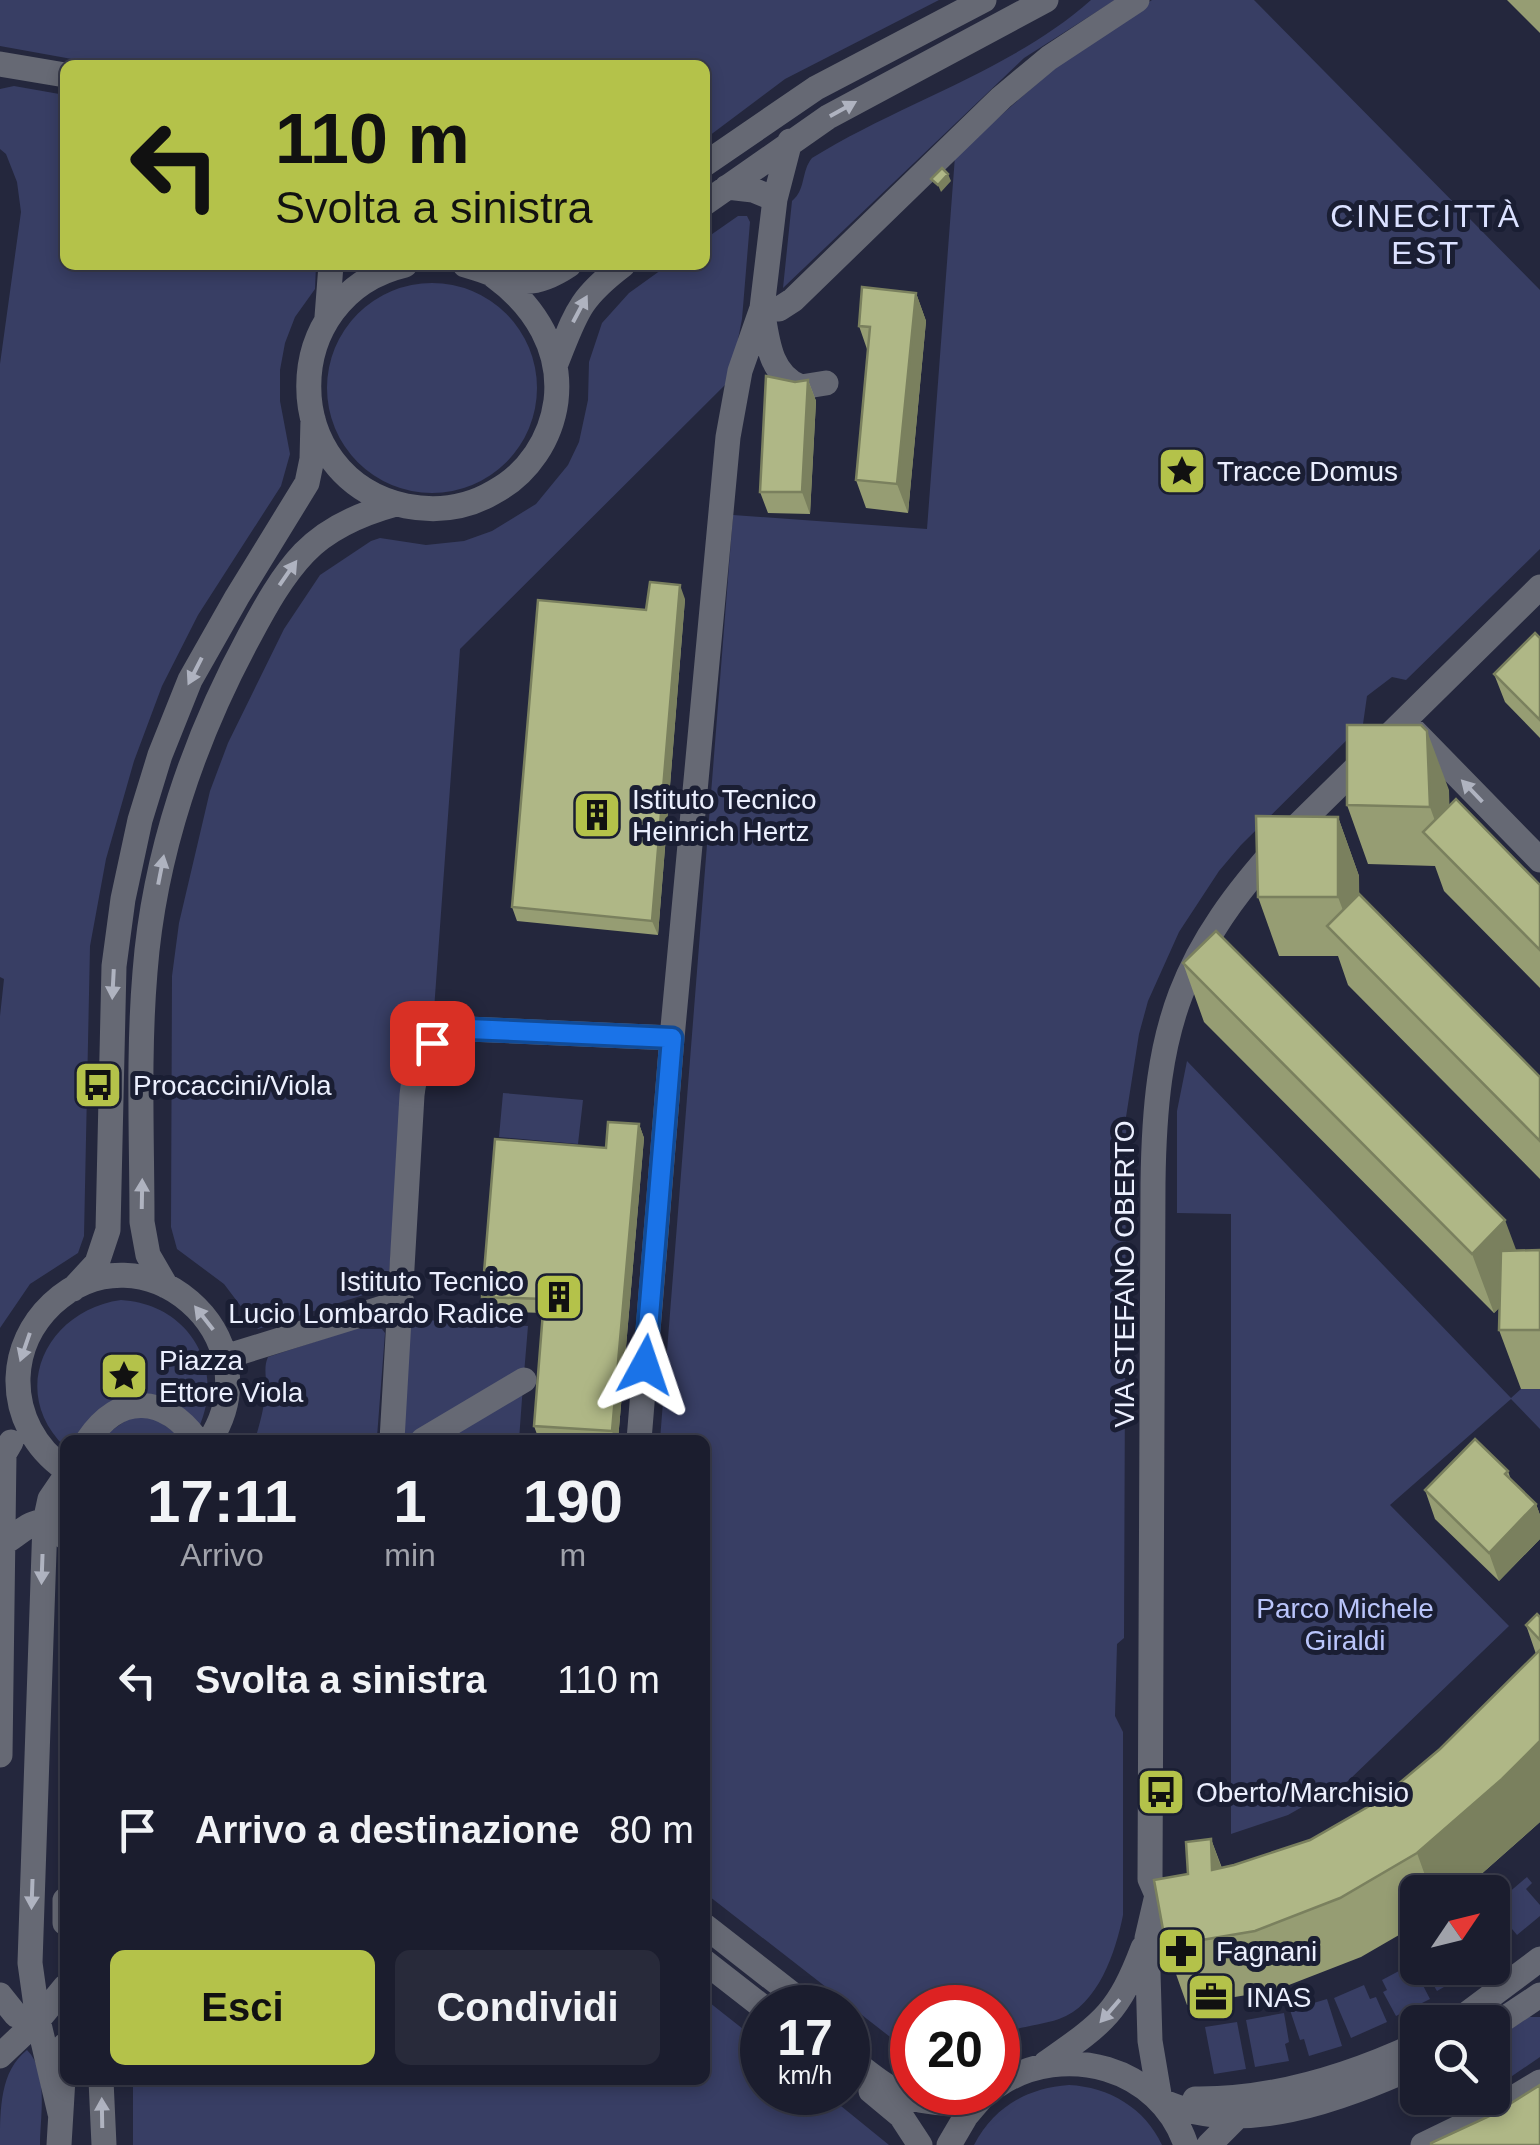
<!DOCTYPE html>
<html lang="it">
<head>
<meta charset="utf-8">
<style>
	body { margin:0; font-family:Arial,sans-serif; background:#282a3a; color:#f1f3f6; height:100vh; display:flex; flex-direction:column; font-size:38px; white-space:nowrap }
	* { box-sizing:border-box; margin:0 }
	p { font-size:32px; color:#a0a2aa }
	.icon { flex:none; width:55px; height:55px; fill:none; stroke:currentColor; stroke-width:2; stroke-linecap:round; stroke-linejoin:round }
	.map { position:relative; flex:1; overflow:hidden }
	.details { position:absolute; left:60px; top:1435px; width:650px; height:650px; display:flex; flex-direction:column; background:#1b1d2e; border-radius:15px; box-shadow:0 5px 15px #0003,0 0 0 2px #393b4a }
	.details>* { flex:none }
	.top-card { position:absolute; left:60px; top:60px; width:650px; height:210px; border-radius:15px; box-shadow:0 5px 15px #0003,0 0 0 2px #393b4a; background:#b4c24a; color:#111; overflow:hidden }
	.needle { width:65px; rotate:55deg }
	.fabs { position:absolute; left:1400px; top:1875px; display:grid; gap:20px }
	.fabs a { display:grid; place-items:center; width:110px; height:110px; border-radius:15px; background:#1b1d2e; box-shadow:0 5px 15px #0003,0 0 0 2px #393b4a; font-size:50px }
	.speed { position:absolute; left:740px; top:1985px; display:flex; gap:20px; font-size:50px; font-weight:700; text-align:center }
	.speed>* { display:grid; place-content:center; width:130px; height:130px; border-radius:50%; background:#1b1d2e; box-shadow:0 5px 15px #0003,0 0 0 2px #393b4a; line-height:1 }
	.speed small { font-size:25px; font-weight:400 }
	.speed .limit { border:15px solid #d22; background:#fff; color:#111 }
	.pin { position:absolute; display:grid; place-items:center; width:85px; height:85px; color:#fff; margin:-42px; border-radius:20px; box-shadow:0 5px 15px #0006 }
	.me { position:absolute; width:110px; margin:-55px; rotate:5deg; stroke-linejoin:round; filter:drop-shadow(0 0 8px #0008) }
	.turn { display:flex; align-items:center; gap:35px; height:210px; padding:0 50px; font-size:45px }
	.turn .icon { width:130px; height:130px; stroke-width:2.5 }
	.turn b { display:block; font-size:70px; line-height:85px }
	.eta { display:flex; justify-content:space-evenly; align-items:center; height:170px; text-align:center }
	.eta b { font-size:60px; font-weight:600; line-height:70px }
	.cta { display:flex; gap:20px; margin-top:auto; padding:20px 50px }
	.cta a { flex:1; height:115px; border-radius:15px; background:#b4c24a; color:#111; font-size:40px; font-weight:600; line-height:115px; text-align:center }
	.cta a+a { background:#282a3a; color:#f1f3f6 }
	ul { padding:0; list-style:none }
	li { display:flex; align-items:center; gap:30px; height:150px; padding:0 50px }
	li div { flex:1 }
	li b { display:block; font-size:38px }
	li em { font-style:normal }
	.map>svg:first-child { display:block }
	.green { fill:#383e64 }
	.lines { fill:none; stroke-linecap:round; stroke-linejoin:round }
	.minor { stroke:#666974; stroke-width:25 }
	.wall { fill:#969d73 }
	.shaded-wall { fill:#7a805e }
	.building { fill:#afb786; stroke:#7a805e; stroke-width:2.5 }
	.oneway { fill:#afb3c0 }
	.route-casing { stroke:#114b97; stroke-width:25 }
	.route { stroke:#1a73e8; stroke-width:18 }
	.labels { text-anchor:middle; dominant-baseline:central; stroke-width:10; stroke-linejoin:round; paint-order:stroke }
	.poi-label { font-size:28px; fill:#ebeffe; stroke:#1a1e33; text-anchor:start }
	.street-label { font-size:28px; fill:#ebeffe; stroke:#1a1e33 }
	.park-label { font-size:28px; fill:#bac5fb; stroke:#1a1e33 }
	.quarter-label { font-size:32px; letter-spacing:2.5px; fill:#dbe1ff; stroke:#1a1e33 }
</style>
</head>
<body>
<div class="map">
<svg width="1540" height="2145" viewBox="0 0 1540 2145">
	<rect width="100%" height="100%" fill="#24273d"/>
	<path class="green" d="M0 0H939L785 79 705 139V65H105L0 46Z
		M1091 0H1115L1024 58 783 288 792 201C806 190 801 171 812 158 902 102 1011 71 1091 0Z
		M1152 0H1254L1540 290V549L1406 680 1392 677 1367 696 1363 724 1241 845 1219 871 1179 932 1148 1001 1139 1034 1126 1117 1124 1638 1117 1644 1115 1716 1123 1732V1915C1116 1951 1098 2006 1059 2019 1039 2026 1017 2026 998 2036V2008H912V2054L705 1893V1440H660L733 515 927 529 955 156 1076 49Z
		M14 86 65 95V265H316L315 289 295 317 285 343 280 370V401L290 454 281 486 198 615 162 686 134 761 106 859 90 946 84 1236 78 1253 30 1284 0 1328V1016L4 979 0 977V364L21 212 17 182 6 154 0 149V89Z
		M738 216H747L750 222 742 319 730 380 460 649 433 1024 406 1064 388 1287 258 1329 224 1284 177 1249 171 1227 172 976 179 923 210 791 228 743 284 629 320 575 371 541 380 538 426 545 464 541 492 531 536 504 568 465 579 442 588 400 589 362 602 323 629 293 668 265H705V239Z
		M327 388a105 105 0 1 1 210 0a105 105 0 1 1-210 0Z
		M1187 1061 1511 1398 1521 1389H1540V1429L1511 1399 1390 1505 1509 1626 1348 1781 1288 1815 1231 1834V1214L1177 1213V1111Z
		M503 1093 583 1100 578 1144 499 1137Z
		M121 1300C188 1304 226 1366 199 1427L171 1402 79 1440H65V1447C7 1391 47 1310 121 1300Z
		M408 1319 528 1326 524 1374 414 1440H401Z
		M354 1329H382L385 1333 377 1437 372 1440H255C260 1423 264 1408 266 1390 267 1378 263 1368 268 1357Z
		M523 1385 519 1440H434Z
		M131 1417H153L185 1440H98Z
		M1527 1877 1532 1883 1526 1889 1540 1905V1916L1517 1935 1493 1906Z
		M1412 1964 1430 1999 1396 2016 1383 1992 1387 1990 1382 1980Z
		M1423 1968H1467L1470 1972 1437 1991Z
		M1364 1985 1370 1999 1376 1997 1387 2022 1351 2038 1334 1998Z
		M705 1999 762 2044V2092L825 2093 889 2145H133V2080H705Z
		M1327 1999 1342 2046 1309 2056 1304 2039 1300 2040 1290 2010Z
		M1284 2013 1289 2042 1285 2044 1289 2061 1255 2067 1246 2020Z
		M1529 2017H1540V2057L1493 2089V2040Z
		M1237 2022 1246 2069 1214 2074 1205 2027Z
		M27 2050C49 2072 40 2117 40 2145H0C0 2109 0 2071 27 2050Z
		M1069 2085C1109 2087 1145 2108 1162 2145H974C994 2107 1027 2088 1069 2085Z"/>
	<g class="lines">
		<path class="minor" d="M0 64 65 75
			M705 164 816 88 984 0
			M727 187 753 190 775 199 790 141
			M775 199 762 308 779 309 793 300 1001 98 1049 58 1137 0
			M705 203 828 117 1046 0
			M405 265C277 295 276 478 406 506 437 512 467 508 494 492 528 474 551 439 556 401 562 350 535 306 495 277
			M465 265C509 277 524 295 569 265
			M327 317 331 265
			M555 366C576 314 577 300 623 265
			M1414 731 1540 860
			M166 1286 148 1255 142 1222C142 1140 138 1055 145 972 154 854 194 738 250 635 265 607 282 576 304 553 329 527 363 513 396 504
			M73 1289 97 1263 108 1230 114 966 123 899 140 820 160 755 190 680 237 597 307 483 312 459 313 419
			M225 1357 402 1302
			M88 1440C120 1392 164 1396 197 1440
			M392 1440 412 1095C416 1060 429 1032 468 1029L672 1038
			M423 1440 524 1380
			M639 1440 672 1038 728 437 740 371 762 308C767 338 769 375 801 387L826 383
			M65 1469C35 1448 17 1415 18 1378 19 1350 31 1324 52 1304 142 1220 276 1336 210 1440
			M0 1545C26 1532 36 1506 65 1537
			M0 1755 4 1454 11 1442
			M65 1900V1923
			M705 1926 810 2008
			M705 1962 764 2008
			M0 1995 16 2015 38 2020
			M1456 2022 1540 1959
			M1492 2027 1540 1995
			M0 2056 38 2020 65 1987
			M848 2057C900 2098 910 2106 978 2102
			M1046 2063C1103 2023 1118 2014 1143 1948
			M101 2080 104 2145
			M998 2085C1064 2041 1160 2067 1186 2145
			M871 2091 901 2116 920 2145
			M1195 2099C1273 2100 1347 2077 1418 2044
			M1160 2100 1150 2041 1147 1938 1157 1895 1150 1879 1153 1183C1155 1026 1180 952 1288 835L1540 587
			M1160 2100C1241 2139 1341 2099 1418 2065
			M60 2113 38 2020 30 1963 45 1522 50 1499 65 1477
			M59 2145 65 2045
			M949 2145 966 2116 983 2096
			M1209 2145 1236 2118
			M1423 2145 1487 2114 1540 2082"/>
	</g>
	<path class="wall" d="M1507 0H1540V33Z
		M916 293 926 321 908 513 866 508 856 480 868 352 859 326Z
		M808 380 816 401 810 514 768 513 760 492 795 382Z
		M685 599 658 935 517 921 512 907 646 610Z
		M1540 638V738L1505 702 1494 674Z
		M1449 790V806L1540 885V988L1444 891 1435 866 1368 864 1347 805Z
		M1338 817 1359 876V894L1540 1077V1179L1348 985 1338 956H1279L1258 897Z
		M1183 963 1516 1250H1540V1389H1521L1499 1330 1500 1307 1494 1313 1204 1022Z
		M639 1124 644 1138 618 1440H539L534 1426 543 1313 488 1311 482 1297 606 1148Z
		M1508 1471 1511 1480 1536 1504 1540 1515V1539L1499 1581 1435 1519 1425 1490Z
		M1540 1617V1822L1461 1892H1418V1924L1361 1957 1276 1990 1187 2005 1166 1946 1188 1874 1211 1839 1222 1868 1234 1865 1310 1840 1378 1801 1440 1749 1536 1654 1526 1625Z"/>
	<path class="shaded-wall" d="M948 174 951 181 941 192 938 185Z
		M916 293 926 321 908 513 897 484Z
		M808 380 816 401 810 514 802 492Z
		M680 585 685 599 658 935 652 921Z
		M1427 731 1449 790 1451 860 1448 857 1430 807Z
		M1338 817 1359 876 1360 956 1338 897Z
		M639 1124 644 1138 618 1440H615L612 1431Z
		M1505 1220 1527 1279 1494 1313 1472 1254Z
		M1536 1504 1540 1515V1539L1499 1581 1489 1553Z
		M1540 1741V1822L1461 1892H1431L1417 1853Z
		M1211 1839 1232 1897 1212 1870Z"/>
	<path class="building" d="M942 168 948 174 938 185 931 179Z
		M862 287 916 293 897 484 856 480 870 327 859 326Z
		M766 376 795 382 808 380 802 492H760Z
		M650 582 680 585 652 921 512 907 538 600 646 610Z
		M1535 633 1540 638V720L1494 674Z
		M1347 725H1421L1427 731 1430 807 1347 805Z
		M1456 799 1540 885V950L1423 832Z
		M1256 816 1338 817V897H1258Z
		M1359 894 1540 1077V1141L1327 926Z
		M1216 931 1505 1220 1472 1254 1183 963Z
		M608 1122 639 1124 612 1431 534 1426 544 1299 482 1297 495 1139 606 1148Z
		M1540 1250V1330H1499L1501 1251Z
		M1475 1439 1508 1471 1505 1474 1536 1504 1489 1553 1425 1490Z
		M1537 1614 1540 1617V1640L1526 1625Z
		M1540 1650V1741L1502 1779 1417 1853 1340 1898 1255 1931 1166 1946 1154 1880 1188 1874 1186 1842 1211 1839 1212 1870 1234 1865 1310 1840 1378 1801 1440 1749Z
		M1540 2085V2145H1431V2143L1494 2114Z"/>
	<defs><path id="oneway-solid" d="M-6-.8H1V-3.2L6.5 0L1 3.2V.8H-6Z" transform="scale(2.5)"/></defs>
	<g class="oneway">
		<use href="#oneway-solid" transform="translate(843 109) rotate(-29)"/>
		<use href="#oneway-solid" transform="translate(580 309) rotate(-62)"/>
		<use href="#oneway-solid" transform="translate(288 573) rotate(-55)"/>
		<use href="#oneway-solid" transform="translate(195 671) rotate(117)"/>
		<use href="#oneway-solid" transform="translate(1472 791) rotate(-134)"/>
		<use href="#oneway-solid" transform="translate(161 870) rotate(-79)"/>
		<use href="#oneway-solid" transform="translate(113 984) rotate(93)"/>
		<use href="#oneway-solid" transform="translate(142 1194) rotate(-89)"/>
		<use href="#oneway-solid" transform="translate(204 1318) rotate(-128)"/>
		<use href="#oneway-solid" transform="translate(25 1347) rotate(109)"/>
		<use href="#oneway-solid" transform="translate(42 1569) rotate(92)"/>
		<use href="#oneway-solid" transform="translate(32 1894) rotate(92)"/>
		<use href="#oneway-solid" transform="translate(1110 2011) rotate(131)"/>
		<use href="#oneway-solid" transform="translate(102 2113) rotate(-91)"/>
	</g>
	<g class="lines">
		<g class="route-casing">
			<path id="route" d="M432 1043 448 1032 468 1029 672 1038 645 1365"/>
		</g>
		<use href="#route" class="route"/>
	</g>
	<defs>
		<g id="sight-square" transform="scale(2.5)"><rect x="-9" y="-9" width="18" height="18" rx="4" fill="#b4c24a" stroke="#1a1e33"/><path d="M0-6L1.8-2.2L6-1.7L2.9 1.2L3.7 5.4L0 3.3L-3.7 5.4L-2.9 1.2L-6-1.7L-1.8-2.2Z" fill="#111"/></g>
		<g id="building-square" transform="scale(2.5)"><rect x="-9" y="-9" width="18" height="18" rx="4" fill="#b4c24a" stroke="#1a1e33"/><path d="M-4-6H4V6H1V3H-1V6H-4ZM-2.5-4.3h1.7v1.8h-1.7ZM.8-4.3h1.7v1.8H.8ZM-2.5-1h1.7V.8h-1.7ZM.8-1h1.7V.8H.8Z" fill="#111"/></g>
		<g id="bus-square" transform="scale(2.5)"><rect x="-9" y="-9" width="18" height="18" rx="4" fill="#b4c24a" stroke="#1a1e33"/><path d="M-5-6H5V4H4V6H2V4H-2V6H-4V4H-5ZM-3.5-4V0h7V-4ZM-3.5 1.2v1.5H-2V1.2ZM2 1.2v1.5H3.5V1.2Z" fill="#111"/></g>
		<g id="pharmacy-square" transform="scale(2.5)"><rect x="-9" y="-9" width="18" height="18" rx="4" fill="#b4c24a" stroke="#1a1e33"/><path d="M-2-6h4v4h4v4h-4v4h-4v-4h-4v-4h4Z" fill="#111"/></g>
		<g id="office-square" transform="scale(2.5)"><rect x="-9" y="-9" width="18" height="18" rx="4" fill="#b4c24a" stroke="#1a1e33"/><path d="M-6-3h4V-5.5h4V-3h4V5H-6ZM-1-4.5V-3h2v-1.5ZM-6 0V1H6V0Z" fill="#111"/></g>
	</defs>
	<g fill-rule="evenodd">
		<use href="#sight-square" x="1182" y="471"/>
		<use href="#building-square" x="597" y="815"/>
		<use href="#bus-square" x="98" y="1085"/>
		<use href="#building-square" x="559" y="1297"/>
		<use href="#sight-square" x="124" y="1376"/>
		<use href="#bus-square" x="1161" y="1792"/>
		<use href="#pharmacy-square" x="1181" y="1951"/>
		<use href="#office-square" x="1211" y="1997"/>
	</g>
	<g class="labels">
		<g class="poi-label">
			<text x="1217" y="471">Tracce Domus</text>
			<text x="632" y="799">Istituto Tecnico<tspan x="632" dy="32">Heinrich Hertz</tspan></text>
			<text x="133" y="1085">Procaccini/Viola</text>
			<text x="524" y="1281" text-anchor="end">Istituto Tecnico<tspan x="524" dy="32">Lucio Lombardo Radice</tspan></text>
			<text x="159" y="1360">Piazza<tspan x="159" dy="32">Ettore Viola</tspan></text>
			<text x="1196" y="1792">Oberto/Marchisio</text>
			<text x="1216" y="1951">Fagnani</text>
			<text x="1246" y="1997">INAS</text>
		</g>
		<g class="street-label">
			<text transform="translate(1124 1274) rotate(-90)">VIA STEFANO OBERTO</text>
		</g>
		<g class="park-label">
			<text x="1345" y="1608">Parco Michele<tspan x="1345" dy="32">Giraldi</tspan></text>
		</g>
		<g class="quarter-label">
			<text x="1426" y="216">CINECITTÀ<tspan x="1426" dy="37">EST</tspan></text>
		</g>
	</g>
</svg>
<div class="fabs">
<a><svg class="needle" viewBox="-14 -14 28 28"><path d="M0-13l5 13h-10z" fill="#e53935"/><path d="M0 13l5-13h-10z" fill="#a0a2aa"/></svg></a>
<a><svg class="icon" aria-label="search" viewBox="0 0 24 24"><circle cx="10" cy="10" r="6"/><path d="M15 15l6 6"/></svg></a>
</div>
<div class="speed"><div>17<small>km/h</small></div><div class="limit">20</div></div>
<div class="pin" style="left:432px;top:1043px;background:#d93025"><svg class="icon" aria-label="arrive" viewBox="0 0 24 24"><path d="M6 21V4h12l-3 4 3 4H6"/></svg></div>
<svg class="me" style="left:645px;top:1365px" viewBox="-20 -20 40 40"><path d="M0-17L14 15 0 8-14 15z" fill="#1a73e8" stroke="#fff" stroke-width="4"/></svg>
<div class="top-card">
<div class="turn"><svg class="icon" aria-label="left" viewBox="0 0 24 24"><path d="M17 20v-9H6M10 6l-5 5 5 5"/></svg><div><b>110 m</b>Svolta a sinistra</div></div>
</div>
<section class="details">
<div class="eta">
<div><b>17:11</b><p>Arrivo</p></div>
<div><b>1</b><p>min</p></div>
<div><b>190</b><p>m</p></div>
</div>
<ul>
<li><svg class="icon" aria-label="left" viewBox="0 0 24 24"><path d="M17 20v-9H6M10 6l-5 5 5 5"/></svg><div><b>Svolta a sinistra</b></div><em>110 m</em></li>
<li><svg class="icon" aria-label="arrive" viewBox="0 0 24 24"><path d="M6 21V4h12l-3 4 3 4H6"/></svg><div><b>Arrivo a destinazione</b></div><em>80 m</em></li>
</ul>
<div class="cta"><a>Esci</a><a>Condividi</a></div>
</section>
</div>
</body>
</html>
